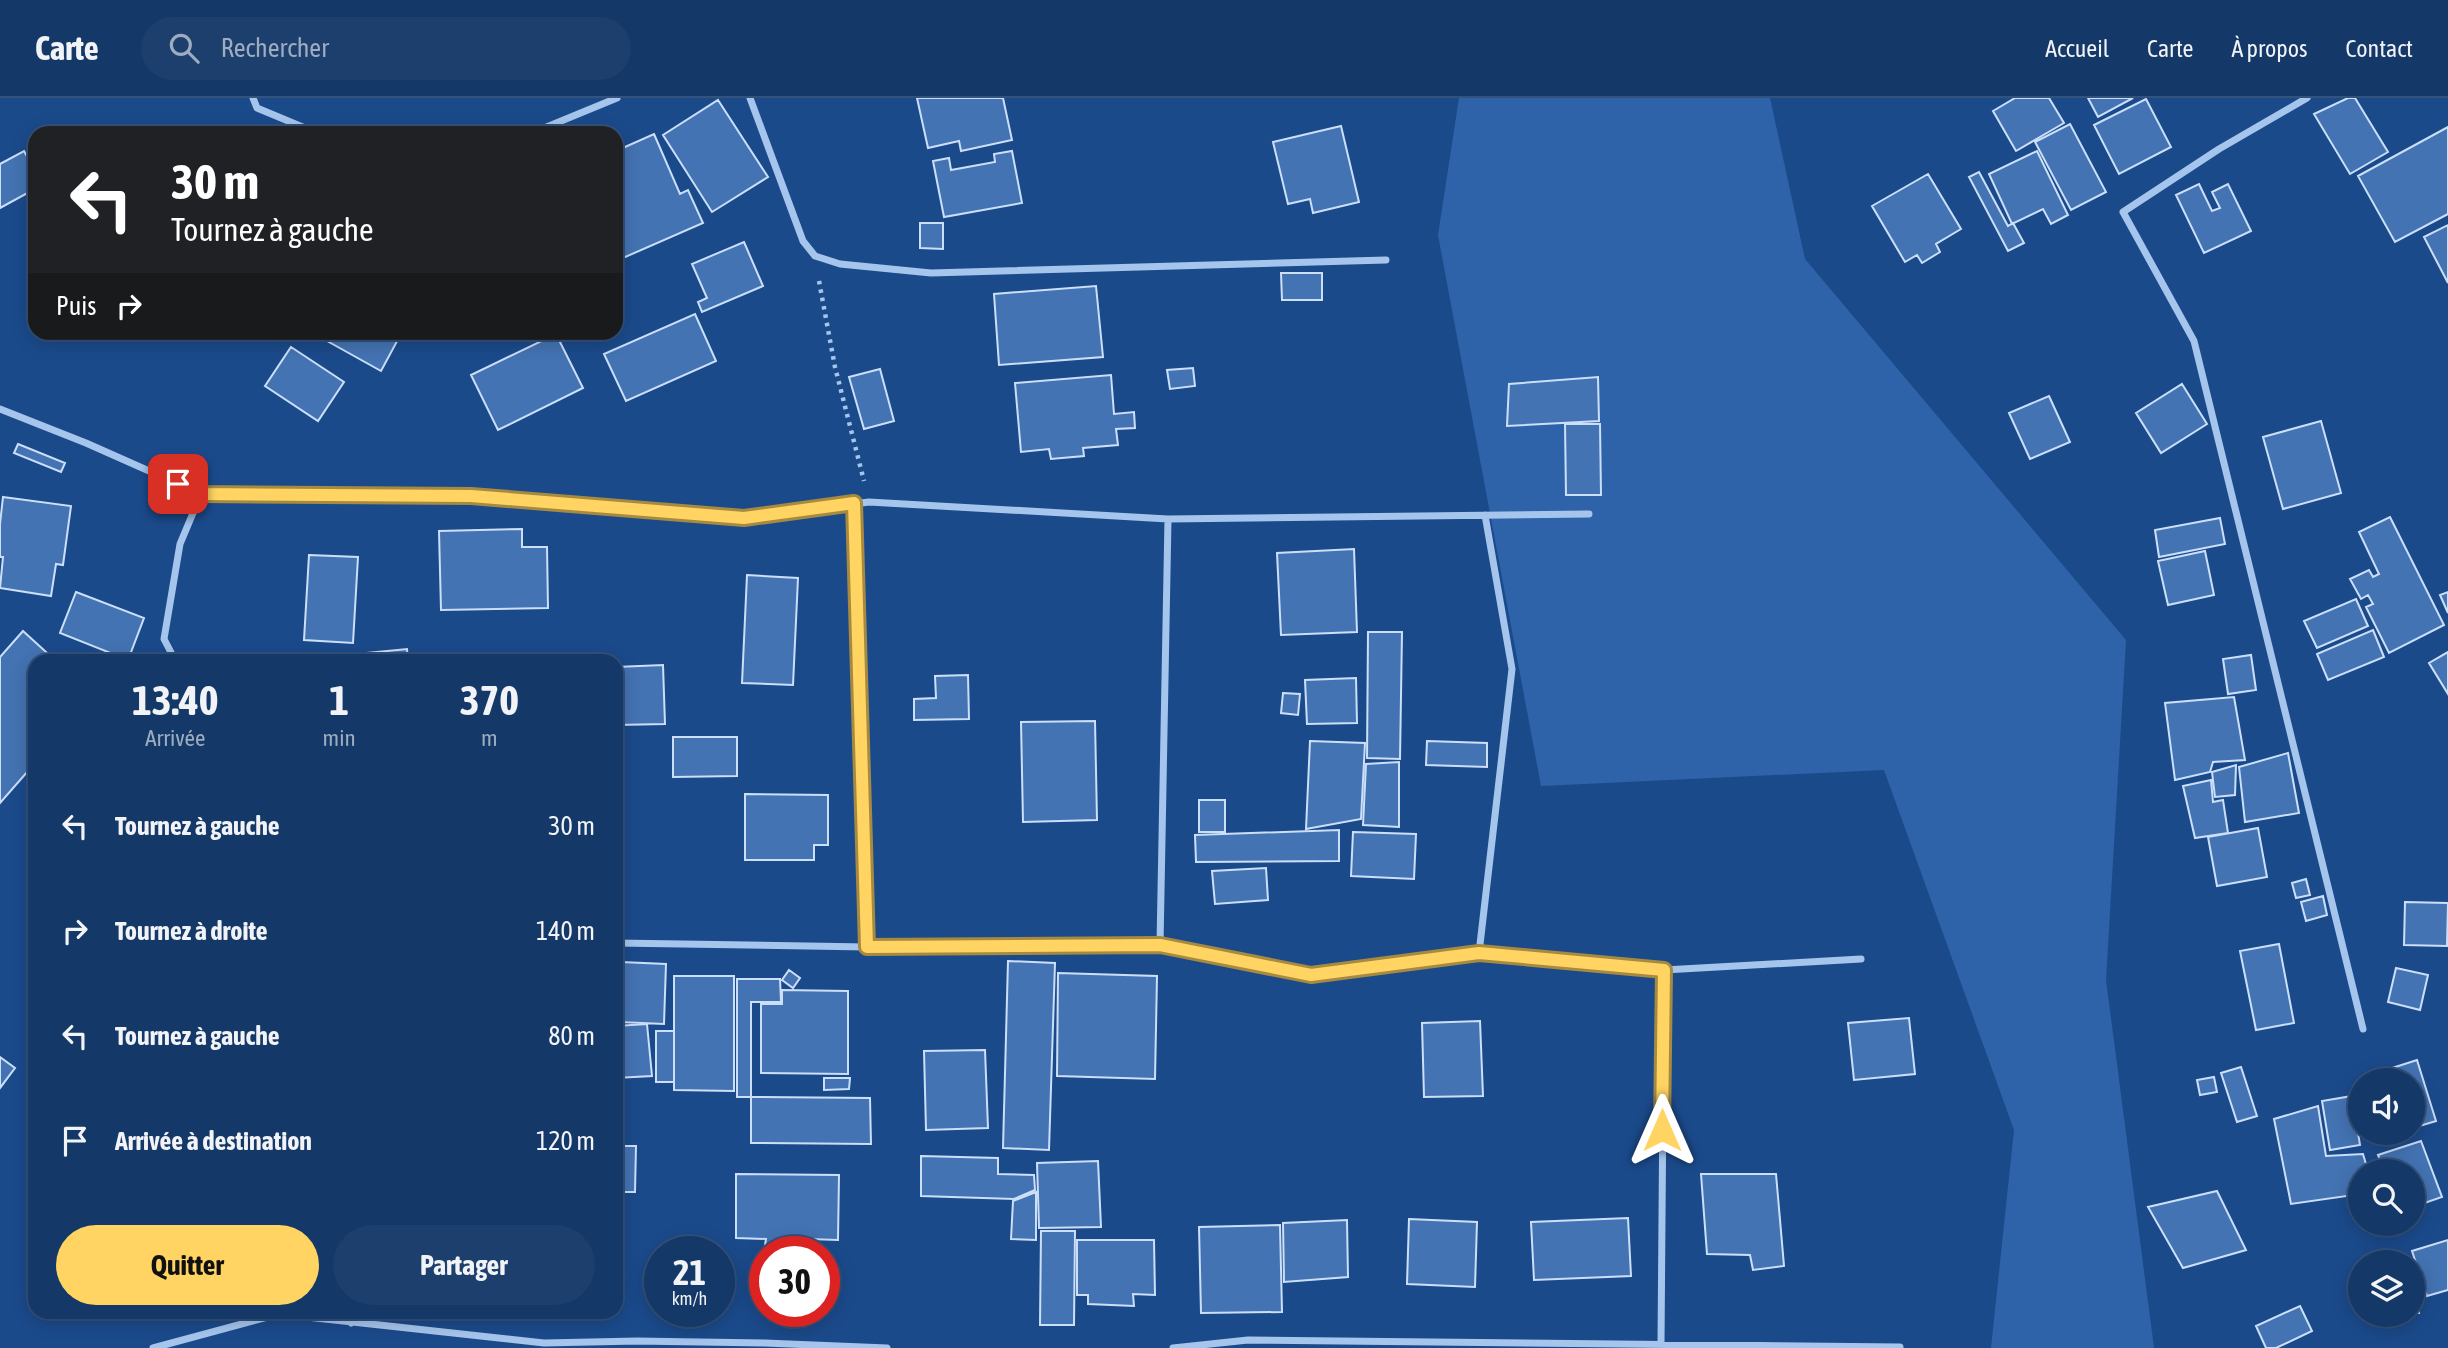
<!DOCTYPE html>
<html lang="fr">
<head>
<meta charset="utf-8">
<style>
	body { margin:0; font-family:"Asap Condensed",sans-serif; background:#1d3f6e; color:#f1f3f6; height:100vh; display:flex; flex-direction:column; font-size:26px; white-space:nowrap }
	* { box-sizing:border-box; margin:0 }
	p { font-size:23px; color:#9dacc0 }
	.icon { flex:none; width:38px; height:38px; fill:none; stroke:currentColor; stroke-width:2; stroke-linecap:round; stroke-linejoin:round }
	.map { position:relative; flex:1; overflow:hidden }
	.drawer { position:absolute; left:28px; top:556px; width:595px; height:665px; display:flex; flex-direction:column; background:#143868; border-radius:21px; box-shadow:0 4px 18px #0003,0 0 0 2px #33527c }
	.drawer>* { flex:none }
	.top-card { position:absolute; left:28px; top:28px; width:595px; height:214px; border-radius:21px; box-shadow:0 4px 18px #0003,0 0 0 2px #33527c; background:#202124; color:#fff; overflow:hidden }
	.fabs { position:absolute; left:2348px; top:970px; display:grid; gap:14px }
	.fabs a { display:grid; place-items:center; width:77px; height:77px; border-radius:50%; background:#143868; box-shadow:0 4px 18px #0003,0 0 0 2px #33527c; font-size:35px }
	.speed { position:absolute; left:644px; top:1138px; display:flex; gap:14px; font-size:35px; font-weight:700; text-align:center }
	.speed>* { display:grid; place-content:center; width:91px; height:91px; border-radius:50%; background:#143868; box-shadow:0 4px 18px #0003,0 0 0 2px #33527c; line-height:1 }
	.speed small { font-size:18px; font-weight:400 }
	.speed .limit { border:10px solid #d22; background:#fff; color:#111 }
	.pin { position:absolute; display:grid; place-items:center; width:60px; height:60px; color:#fff; margin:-30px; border-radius:14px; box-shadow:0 4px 10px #0006 }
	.me { position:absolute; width:77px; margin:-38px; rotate:0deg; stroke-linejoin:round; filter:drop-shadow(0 0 5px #0008) }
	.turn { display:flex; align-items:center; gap:24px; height:147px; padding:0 28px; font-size:32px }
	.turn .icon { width:91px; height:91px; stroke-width:2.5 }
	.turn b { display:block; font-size:49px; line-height:60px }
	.then { display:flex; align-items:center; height:66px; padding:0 28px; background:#0003; gap:14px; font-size:26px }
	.eta { display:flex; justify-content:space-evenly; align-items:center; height:119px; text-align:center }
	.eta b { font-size:42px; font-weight:700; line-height:49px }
	.cta { display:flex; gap:14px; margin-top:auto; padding:14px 28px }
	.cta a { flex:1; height:80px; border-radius:42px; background:#ffd462; color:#111; font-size:28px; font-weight:700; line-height:80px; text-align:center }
	.cta a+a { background:#1d3f6e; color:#f1f3f6 }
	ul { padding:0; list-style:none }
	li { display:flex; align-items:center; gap:21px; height:105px; padding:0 28px }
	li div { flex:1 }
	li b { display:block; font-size:26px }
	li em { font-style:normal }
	header { display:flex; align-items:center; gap:42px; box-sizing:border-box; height:98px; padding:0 35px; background:#143868; border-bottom:2px solid #33527c }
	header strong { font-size:33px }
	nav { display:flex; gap:38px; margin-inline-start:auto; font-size:24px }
	.search { width:490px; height:63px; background:#1d3f6e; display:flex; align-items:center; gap:18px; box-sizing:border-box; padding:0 24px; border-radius:38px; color:#9dacc0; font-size:26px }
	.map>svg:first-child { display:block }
	.green { fill:#2e63a9 }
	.building { fill:#4473b3; stroke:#cbdff9; stroke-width:2 }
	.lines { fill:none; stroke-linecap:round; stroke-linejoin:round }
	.path { stroke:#a6c5ed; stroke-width:4.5; stroke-dasharray:3.5 5; stroke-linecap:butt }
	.street { stroke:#a6c5ed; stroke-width:7 }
	.route-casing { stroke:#a68a40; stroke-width:18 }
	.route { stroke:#ffd462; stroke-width:12 }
</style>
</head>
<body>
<header>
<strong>Carte</strong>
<div class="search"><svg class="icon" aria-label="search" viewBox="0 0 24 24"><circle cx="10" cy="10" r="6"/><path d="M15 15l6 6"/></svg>Rechercher</div>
<nav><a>Accueil</a><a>Carte</a><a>À propos</a><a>Contact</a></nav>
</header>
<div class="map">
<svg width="2448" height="1250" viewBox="0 0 2448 1250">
	<rect width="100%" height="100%" fill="#1b4a8b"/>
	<path class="green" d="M1459 0H1770L1805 161 2126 542 2106 882 2154 1250H1991L2014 1032 1884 672 1541 688 1438 137Z"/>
	<path class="building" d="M917 0H1003L1012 42 961 53 959 43 928 50Z
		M2015 0H2049L2064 25 2016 53 1993 13Z
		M2088 0H2133L2098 19Z
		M2348 0H2355L2388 54 2350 76 2314 16Z
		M2146 1 2171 49 2119 76 2094 27Z
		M718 2 768 79 712 114 663 37Z
		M2070 26 2106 94 2071 112 2035 44Z
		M1341 28 1359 104 1313 115 1310 101 1288 106 1273 44Z
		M2448 29V116L2395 144 2358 78Z
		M654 36 680 96 688 92 703 125 616 163V53Z
		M24 53 35 73V91L0 110V66Z
		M1012 53 1022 105 944 119 933 63 949 60 951 72 995 64 994 56Z
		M2037 53 2068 117 2051 126 2043 111 2012 126 1989 76Z
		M1979 74 2008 128 2013 125 2024 145 2008 153 1969 79Z
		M1928 76 1961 131 1936 146 1940 154 1922 165 1917 157 1905 164 1872 108Z
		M2199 86 2212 113 2220 110 2212 94 2228 86 2251 133 2204 155 2176 97Z
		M920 125H943V151L920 150Z
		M2448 127V185L2424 139Z
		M744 144 763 188 702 214 698 204 707 200 692 166Z
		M1281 175H1322V202H1282Z
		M1096 188 1103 259 999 267 994 196Z
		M695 216 716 263 626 303 604 256Z
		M311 234H402L381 273Z
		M556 236 583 290 498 332 471 277Z
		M291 249 344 284 318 323 265 288Z
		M1193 270 1195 288 1170 291 1167 272Z
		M880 271 894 323 864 331 849 279Z
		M1111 277 1114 316 1134 314 1135 330 1116 331 1118 347 1083 350 1084 358 1051 361 1049 351 1021 354 1015 285Z
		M1598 279 1599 323 1507 328 1509 286Z
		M2182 286 2207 326 2161 355 2136 315Z
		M2049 298 2070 344 2030 361 2009 315Z
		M2321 323 2341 395 2283 411 2263 339Z
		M1565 326H1600L1601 397H1566Z
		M18 346 65 365 61 374 14 355Z
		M3 399 71 408 63 467 56 466 51 498 0 490 3 459H0V426Z
		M2390 419 2444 527 2389 555 2366 509 2373 506 2368 497 2361 501 2350 481 2369 472 2373 479 2379 476 2359 434Z
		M2220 420 2225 446 2159 459 2155 432Z
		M522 431V449H547L548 510 441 512 439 433Z
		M1354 451 1357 534 1281 537 1277 455Z
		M2205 453 2214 497 2168 507 2158 463Z
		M309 457 358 459 353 545 304 542Z
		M747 477 798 480 793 587 742 585Z
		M76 494 144 520 128 562 60 535Z
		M2448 494V515L2440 497Z
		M2356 501 2368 528 2317 550 2304 523Z
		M2373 532 2384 559 2328 582 2317 556Z
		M23 533 57 564H35V665L0 705V559Z
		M1368 534H1402L1400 661 1367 660Z
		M407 551 408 564H358L357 556Z
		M2448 554V596L2429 565Z
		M2251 557 2256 592 2228 596 2223 561Z
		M663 567 665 626 616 627V569Z
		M968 577 969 621 914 622V601L936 600 935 578Z
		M1356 580 1357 625 1307 626 1305 582Z
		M1283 595 1300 596 1298 617 1281 615Z
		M2234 599 2245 662 2213 664 2210 674 2175 682 2165 605Z
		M1095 623 1097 722 1023 724 1021 624Z
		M673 639H737V678L673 679Z
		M1310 643 1365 645 1361 721 1306 731Z
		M1427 643 1487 645V669L1426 667Z
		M2288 655 2299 715 2245 724 2239 669Z
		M1399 664V729L1363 727 1366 666Z
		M2236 667 2235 697 2215 699 2212 674Z
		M2211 682 2213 704 2223 702 2228 735 2195 740 2183 688Z
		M745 696 828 697V747H814V762H745Z
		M1199 702H1225V734H1199Z
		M2258 730 2267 779 2217 788 2208 739Z
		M1339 732V763L1196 764 1195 737Z
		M1353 734 1416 736 1414 781 1351 778Z
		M1266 770 1268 802 1215 806 1212 773Z
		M2306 781 2310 797 2296 800 2292 785Z
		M2323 798 2327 817 2306 823 2301 804Z
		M2405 804 2448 805 2447 848 2404 847Z
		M2279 846 2294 925 2256 932 2240 853Z
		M1008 863 1055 865 1049 1052 1003 1050Z
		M621 864 666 866 664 926 619 924Z
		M2396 870 2428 877 2420 912 2388 904Z
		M789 872 800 880 793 890 782 882Z
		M1058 875 1157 878 1155 981 1057 978Z
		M674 878H734V993L674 992Z
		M737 881H780L781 904H751V999H737Z
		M782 892 848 893V976L761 975V906H782Z
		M1909 920 1915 976 1854 982 1848 925Z
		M1480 923 1483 998 1424 999 1422 925Z
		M647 926 652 978 616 980V928Z
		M656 933H674V984H656Z
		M985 952 988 1030 926 1032 924 953Z
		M0 959 15 970 0 990Z
		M2417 962 2436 1023 2413 1030V982H2365L2364 979Z
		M2241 969 2257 1018 2237 1024 2221 975Z
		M2214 979 2217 994 2200 997 2197 982Z
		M824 980H850L849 991 824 992Z
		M2352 998 2360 1047 2330 1052 2322 1003Z
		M751 999 870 1000 871 1046 751 1045Z
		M2318 1008 2326 1058 2363 1056 2368 1073H2361V1096L2291 1106 2274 1021Z
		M2421 1043 2442 1099 2413 1109V1073H2384L2378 1057Z
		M616 1048H636L635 1094H616Z
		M921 1058 998 1060V1076L1034 1077 1035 1092 1014 1101 921 1098Z
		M1098 1063 1101 1129 1039 1130 1037 1065Z
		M736 1076 839 1077 838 1142 809 1141 808 1148 765 1147 766 1141 736 1140Z
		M1701 1076H1776L1784 1168 1753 1172 1750 1157 1707 1156Z
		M2217 1093 2246 1152 2183 1170 2148 1109Z
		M1036 1094V1142L1011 1141 1013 1103Z
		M1628 1120 1631 1178 1534 1182 1531 1124Z
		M1409 1121 1477 1124 1475 1189 1407 1186Z
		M1347 1122 1348 1179 1284 1184 1283 1125Z
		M1280 1127 1282 1214 1201 1215 1199 1129Z
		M1041 1133H1075L1074 1227H1040Z
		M1077 1142H1154L1155 1197 1133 1196 1134 1208 1088 1206V1197H1077Z
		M2448 1142V1192L2427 1198 2412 1153Z
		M2413 1178H2415L2419 1215H2413Z
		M2300 1208 2312 1233 2276 1250H2266L2256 1228Z"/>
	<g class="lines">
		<path class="path" d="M819 183 835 269 864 383"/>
		<path class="street" d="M253 0 257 10 317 35
			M750 0 803 143 815 158 840 166 931 175 1386 162
			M2307 0 2219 51 2123 114 2194 243 2363 931
			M532 35 617 0
			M0 311 86 345 201 396 180 446 164 541 176 564
			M201 396 471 398 744 420 869 404 1168 421 1589 416
			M854 405 867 849
			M616 845 867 849 1160 847 1311 877 1479 855 1664 872 1861 861
			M1160 847 1168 421
			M1479 855 1512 571 1485 417
			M351 1225 359 1214
			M1661 1246 1664 872
			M153 1250 279 1216 544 1245 637 1243 765 1245 887 1250
			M1173 1250 1248 1242 1900 1249"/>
	</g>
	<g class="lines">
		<g class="route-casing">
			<path id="route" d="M178 386 201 396 471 398 744 420 854 405 867 849 1160 847 1311 877 1479 855 1664 872 1662 1032"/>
		</g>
		<use href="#route" class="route"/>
	</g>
</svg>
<div class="fabs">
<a><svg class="icon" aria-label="sound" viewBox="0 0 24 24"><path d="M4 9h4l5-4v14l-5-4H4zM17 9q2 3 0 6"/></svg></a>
<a><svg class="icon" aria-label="search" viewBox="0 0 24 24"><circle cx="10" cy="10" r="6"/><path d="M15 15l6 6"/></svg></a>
<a><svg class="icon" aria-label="layers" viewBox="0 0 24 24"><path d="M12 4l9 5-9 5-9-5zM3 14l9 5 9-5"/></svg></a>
</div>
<div class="speed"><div>21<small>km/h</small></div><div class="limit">30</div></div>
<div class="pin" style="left:178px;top:386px;background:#d93025"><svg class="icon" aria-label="arrive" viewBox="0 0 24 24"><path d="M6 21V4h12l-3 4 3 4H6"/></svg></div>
<svg class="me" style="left:1662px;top:1032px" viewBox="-20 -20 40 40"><path d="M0-17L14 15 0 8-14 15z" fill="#ffd462" stroke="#fff" stroke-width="4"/></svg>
<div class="top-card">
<div class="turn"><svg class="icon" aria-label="left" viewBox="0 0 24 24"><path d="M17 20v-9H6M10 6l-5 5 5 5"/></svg><div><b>30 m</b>Tournez à gauche</div></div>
<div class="then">Puis<svg class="icon" aria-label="right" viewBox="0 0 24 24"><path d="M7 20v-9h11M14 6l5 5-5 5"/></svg></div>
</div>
<section class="drawer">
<div class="eta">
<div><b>13:40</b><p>Arrivée</p></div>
<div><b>1</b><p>min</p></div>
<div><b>370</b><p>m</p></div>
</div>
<ul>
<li><svg class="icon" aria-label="left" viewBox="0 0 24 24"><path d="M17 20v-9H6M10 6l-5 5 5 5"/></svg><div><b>Tournez à gauche</b></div><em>30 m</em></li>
<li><svg class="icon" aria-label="right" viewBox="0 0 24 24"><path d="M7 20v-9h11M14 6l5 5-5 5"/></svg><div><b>Tournez à droite</b></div><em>140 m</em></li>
<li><svg class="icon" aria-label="left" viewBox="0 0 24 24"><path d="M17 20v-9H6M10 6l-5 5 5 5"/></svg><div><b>Tournez à gauche</b></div><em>80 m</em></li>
<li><svg class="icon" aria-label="arrive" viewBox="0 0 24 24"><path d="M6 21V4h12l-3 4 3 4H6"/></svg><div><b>Arrivée à destination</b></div><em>120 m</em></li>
</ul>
<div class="cta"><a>Quitter</a><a>Partager</a></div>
</section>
</div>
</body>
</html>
